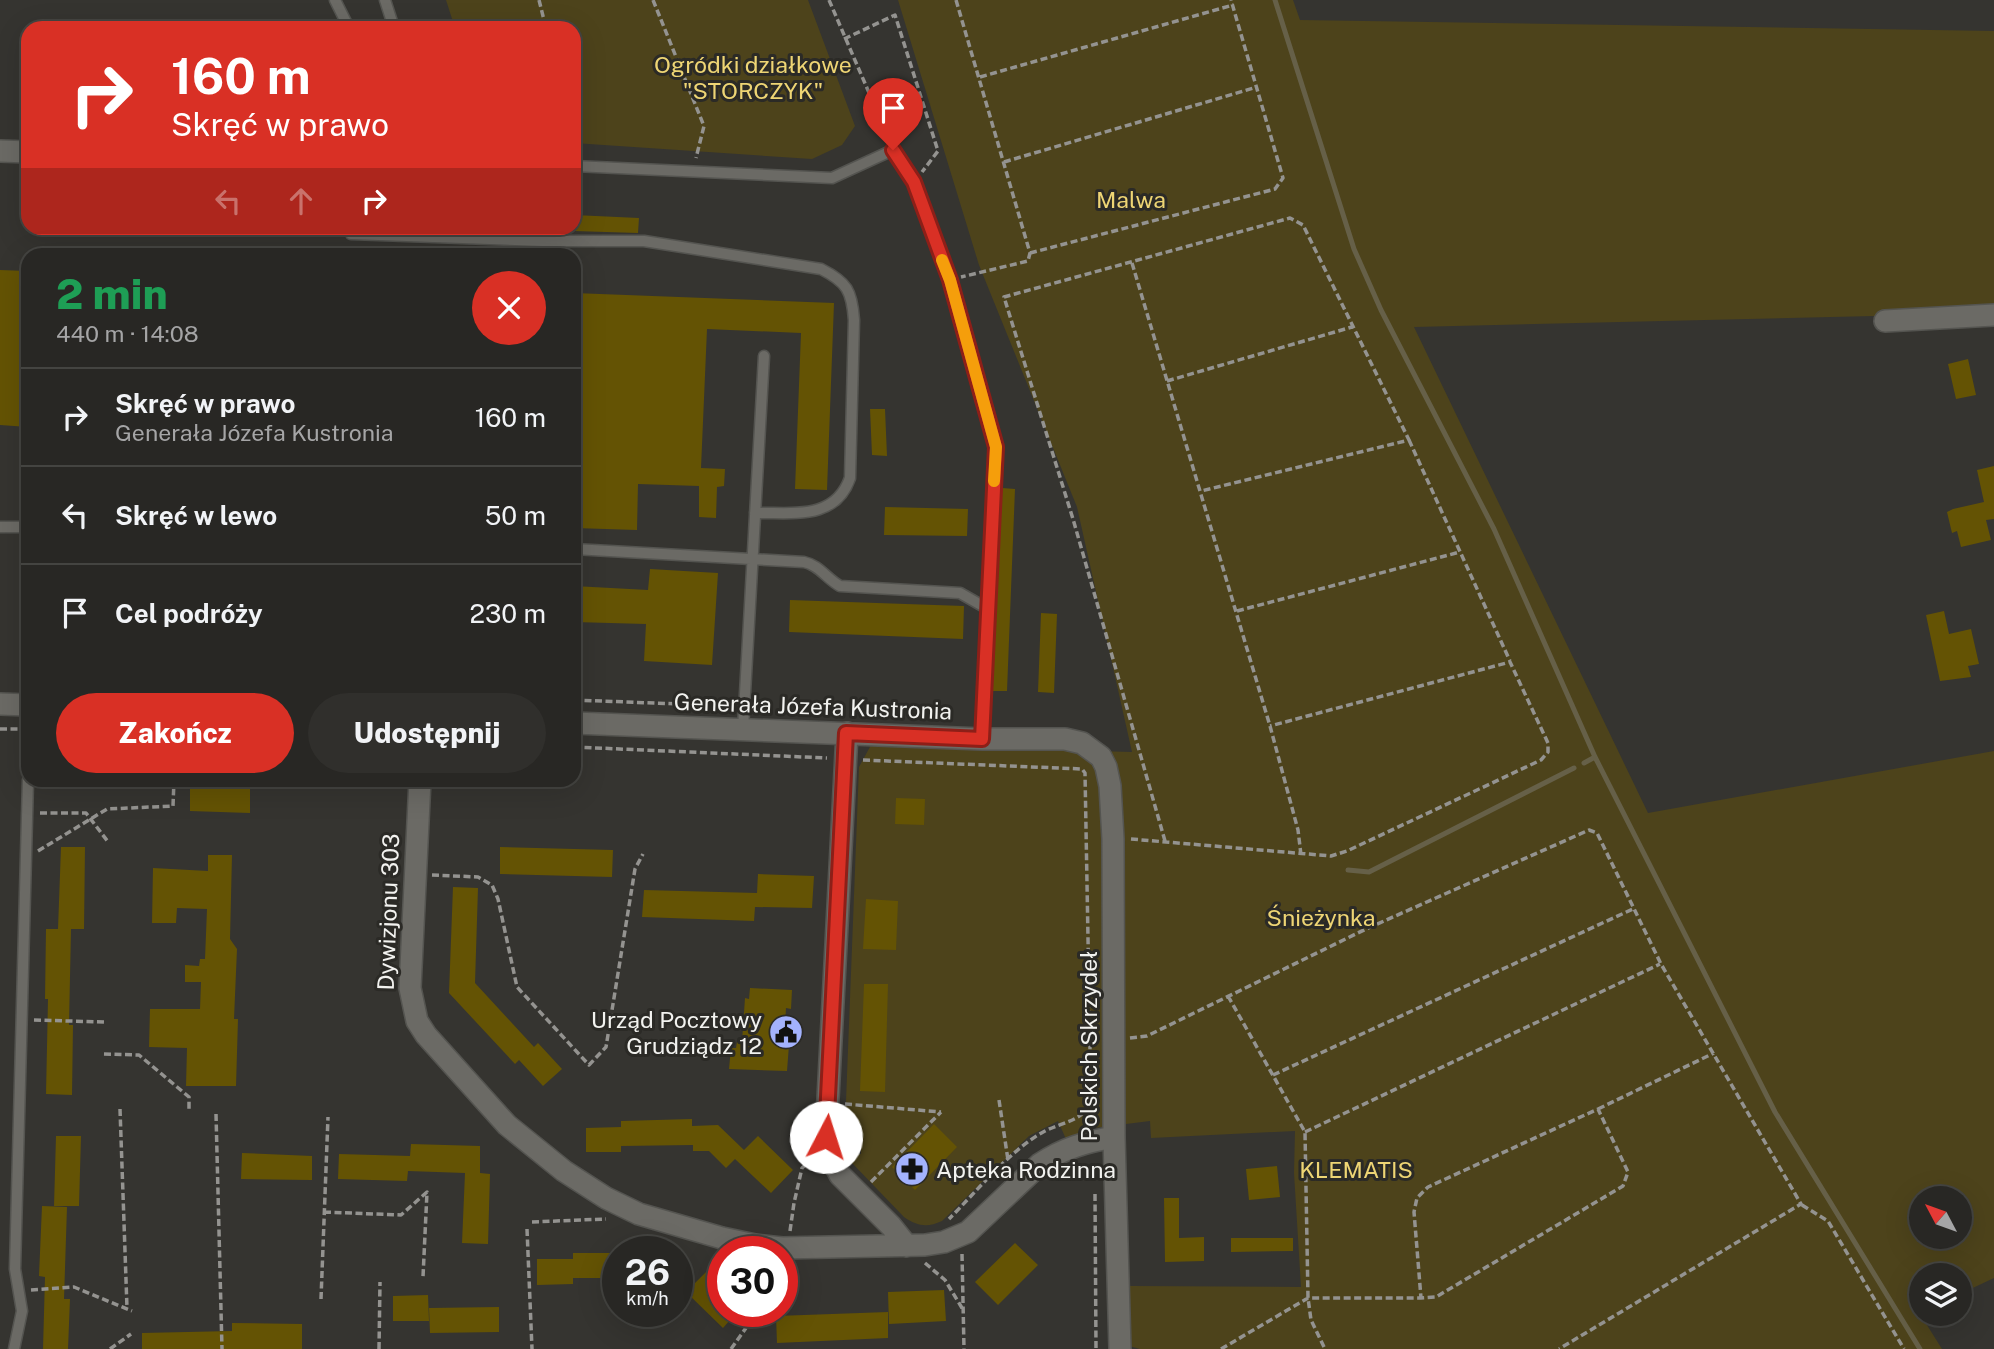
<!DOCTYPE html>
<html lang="pl">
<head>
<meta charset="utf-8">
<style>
	body { margin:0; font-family:"Public Sans",sans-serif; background:#302f2c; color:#f1f3f6; height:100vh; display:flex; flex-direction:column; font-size:26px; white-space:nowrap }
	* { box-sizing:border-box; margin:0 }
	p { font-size:23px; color:#a5a5a6 }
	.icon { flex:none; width:38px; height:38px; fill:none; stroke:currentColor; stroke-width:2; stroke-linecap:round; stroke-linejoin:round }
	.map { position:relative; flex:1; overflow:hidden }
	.details { position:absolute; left:21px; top:248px; width:560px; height:539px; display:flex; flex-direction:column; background:#282724; border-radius:21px; box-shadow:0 7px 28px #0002,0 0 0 2px #444441 }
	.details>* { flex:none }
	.hud { position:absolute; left:21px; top:21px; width:560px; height:214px; border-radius:21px; box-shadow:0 7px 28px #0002,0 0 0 2px #444441; background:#d93025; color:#fff; overflow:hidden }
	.needle { width:46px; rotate:311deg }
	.controls { position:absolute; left:1909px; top:1186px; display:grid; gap:14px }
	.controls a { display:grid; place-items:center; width:63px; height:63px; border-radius:50%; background:#282724; box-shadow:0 7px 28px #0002,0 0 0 2px #444441; font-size:35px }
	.speed { position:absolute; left:602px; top:1236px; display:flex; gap:14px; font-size:35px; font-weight:700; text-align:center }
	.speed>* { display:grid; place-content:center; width:91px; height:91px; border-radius:50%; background:#282724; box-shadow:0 7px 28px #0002,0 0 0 2px #444441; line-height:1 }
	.speed small { font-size:18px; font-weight:400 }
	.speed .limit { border:10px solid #d22; background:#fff; color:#111 }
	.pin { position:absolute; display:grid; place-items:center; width:60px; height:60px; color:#fff; margin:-72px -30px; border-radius:50% 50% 50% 0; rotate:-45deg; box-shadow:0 0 7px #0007 }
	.pin .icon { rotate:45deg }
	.me { position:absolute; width:77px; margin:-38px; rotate:5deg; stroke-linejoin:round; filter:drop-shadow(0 0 5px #0008) }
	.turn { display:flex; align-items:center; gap:24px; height:147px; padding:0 35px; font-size:32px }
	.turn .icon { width:91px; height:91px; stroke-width:2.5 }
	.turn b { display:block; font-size:49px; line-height:60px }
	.lanes { display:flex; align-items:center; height:66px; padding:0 35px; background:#0003; justify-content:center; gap:35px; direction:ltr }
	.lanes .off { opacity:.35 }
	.round { display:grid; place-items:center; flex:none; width:74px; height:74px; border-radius:37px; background:#302f2c }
	.overview { display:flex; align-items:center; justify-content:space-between; height:119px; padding:0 35px }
	h1 { font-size:42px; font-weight:800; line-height:52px; color:#1e9e55 }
	.button { display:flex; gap:14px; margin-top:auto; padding:14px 35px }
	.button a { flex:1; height:80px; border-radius:42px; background:#d93025; color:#fff; font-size:28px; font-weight:800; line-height:80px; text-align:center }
	.button a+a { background:#302f2c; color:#f1f3f6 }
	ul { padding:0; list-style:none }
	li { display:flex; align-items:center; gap:21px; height:98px; padding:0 35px; border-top:2px solid #444441 }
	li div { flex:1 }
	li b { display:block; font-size:26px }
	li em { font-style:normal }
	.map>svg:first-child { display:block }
	.green { fill:#4d431b; fill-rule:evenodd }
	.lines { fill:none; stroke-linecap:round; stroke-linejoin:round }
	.stream { stroke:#666048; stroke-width:5 }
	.building { fill:#645304 }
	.service-casing { stroke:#545450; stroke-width:13 }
	.minor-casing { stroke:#545450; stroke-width:24 }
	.path { stroke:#949390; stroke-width:3.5; stroke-dasharray:7 3.5; stroke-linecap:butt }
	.service { stroke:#6b6a65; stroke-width:10 }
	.minor { stroke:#6b6a65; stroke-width:21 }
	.route-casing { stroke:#8d1f18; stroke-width:18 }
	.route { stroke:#d93025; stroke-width:12 }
	.slow { stroke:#f59e0b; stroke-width:12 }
	.labels { text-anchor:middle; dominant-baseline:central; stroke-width:6; stroke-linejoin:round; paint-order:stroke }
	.park-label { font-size:23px; fill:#eed574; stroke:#2b2a26 }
	.street-label { font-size:23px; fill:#f2f2ef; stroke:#2b2a26 }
	.poi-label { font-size:23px; fill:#f2f2ef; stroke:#2b2a26; text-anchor:end }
</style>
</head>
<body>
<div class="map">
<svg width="1994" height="1349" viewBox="0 0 1994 1349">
	<rect width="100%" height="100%" fill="#353430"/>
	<path class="green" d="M446 0H808L855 126 842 145 812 159 574 143V28H455Z
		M898 0H1293L1300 20 1994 31V307L1874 316 1414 327 1648 813 1994 751V1278L1960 1294V1276H1922L1920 1314 1942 1349H1140L1129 1346 1130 1286 1301 1287 1294 1173 1295 1131 1151 1138 1150 1121 1094 1128 1066 1139 1058 1121 1029 1136 942 1221C927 1228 917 1226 904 1217L852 1163 848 1155 861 1154V1128L845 1127 859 767 871 745 1132 752 1077 507 979 265ZM1922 1199H1960V1237H1922Z"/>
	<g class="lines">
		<path class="stream" d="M1275 0 1354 249 1381 310 1494 529 1595 757 1775 1112 1920 1349
			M1584 763 1595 757
			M1348 870 1369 872 1574 768"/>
	</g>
	<path class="building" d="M574 215 639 218 638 233 574 231Z
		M0 270 28 271V427L0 425Z
		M574 293 834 303 827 490 795 489 801 333 707 329 701 468 725 469 724 486 717 487 716 518 699 517V486L638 484 637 530 574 528Z
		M1968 359 1976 395 1956 399 1948 364Z
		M870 409H885L887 456 872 455Z
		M1994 466V519L1986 520 1991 540 1961 547 1957 531 1952 533 1947 512 1953 509 1984 502 1977 470Z
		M1002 488 1015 489 1007 691H992Z
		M885 507 968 509 967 536 884 535Z
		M650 569 718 573 712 665 644 661 646 624 574 622V586L648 590Z
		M790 600 964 606 963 639 789 632Z
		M1944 611 1949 634 1971 629 1979 664 1968 666 1971 677 1940 681 1926 615Z
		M1041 613 1057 614 1054 693 1038 692Z
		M190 780H250V813L190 811Z
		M896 798 925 799 924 825 895 824Z
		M61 847H85L84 929H71L69 1025H73L72 1095 46 1094 48 999H45L46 929H58Z
		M500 847 613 850 612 877 500 874Z
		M208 855H232L230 939 237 949 234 1019H238L236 1086H186L187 1048 149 1047 150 1009H200L201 982H185V965L199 966 200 959H205L207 909 177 908 176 923H152L153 868 208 871Z
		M758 874 814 876 812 908 755 907 754 921 642 917 644 890 757 893Z
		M453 887 478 888 475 983 534 1047 538 1043 562 1069 543 1086 519 1060 515 1064 449 993Z
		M866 899 898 901 896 950 863 949Z
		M864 984H888L885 1092 860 1091Z
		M750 988 792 990 791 1009 786 1008 784 1044 789 1045 787 1071 729 1069 731 1048H736L737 1042H742L745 998 749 999Z
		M692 1119V1126L718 1125 744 1150 726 1168 709 1151H693V1145L621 1146V1152H586V1128L621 1127V1121Z
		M934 1124 957 1147 915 1190 892 1167Z
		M56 1136H81L79 1206H54Z
		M758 1136 793 1170 771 1193 735 1159Z
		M411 1144 480 1146V1173L490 1174 488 1244 462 1243 465 1173 408 1171 407 1181 338 1179 339 1154 410 1156Z
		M242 1153 312 1156V1180L241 1179Z
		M1277 1166 1280 1197 1249 1200 1246 1169Z
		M1164 1198H1179V1238L1204 1237V1261L1165 1262Z
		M42 1206 67 1207 64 1299H70L68 1349H43L45 1277 39 1276Z
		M1231 1238H1293V1251L1231 1252Z
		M1015 1243 1038 1265 998 1305 975 1282Z
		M573 1253H618V1278H573V1284L537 1285V1259H573Z
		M677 1266 695 1283 709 1269 723 1282V1311H738L723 1328 686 1292 677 1301Z
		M944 1290 946 1321 889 1324 888 1292Z
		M428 1295 429 1321H393V1296Z
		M499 1307V1332L430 1333 429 1308Z
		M888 1312V1338L777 1343 776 1316Z
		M232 1323 302 1324V1349H142V1333L232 1331Z"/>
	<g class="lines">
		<g class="service-casing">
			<path id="service" d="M335 0 349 28
				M385 0 394 28
				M574 166 832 178 893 150 914 182 950 280 996 447 982 739
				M351 234 542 241H644L821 269C847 282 852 291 854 320L850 478C835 521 792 512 755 513
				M0 527H28
				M574 549 804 562C819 565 827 579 840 586L960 593 988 609
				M743 729 764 356
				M14 1349 22 1311 15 1269 28 780"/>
		</g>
		<g class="minor-casing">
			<path id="minor" d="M0 151 28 152
				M1885 321 1994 315
				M0 704 28 705
				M574 723 982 739H1065L1082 743 1101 757 1106 767 1110 786 1113 839 1114 1137 1120 1349
				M847 733 826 1137 828 1152 840 1175 891 1226 907 1246
				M420 780 410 988 417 1021 426 1035 507 1125 564 1171 606 1198 639 1214 722 1238 755 1245 782 1248 925 1245 944 1242 968 1232 1040 1164C1064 1148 1086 1142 1114 1137"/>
		</g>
		<path class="path" d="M539 0 546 28
			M653 0 704 126 696 158
			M829 0 889 139
			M956 0 1030 253 1028 261 961 277
			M844 39 895 15 938 151 922 172
			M980 77 1233 5
			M1004 162 1257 87
			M1030 253 1275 189 1283 178 1231 0
			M1132 263 1270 726 1298 830 1301 855
			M1167 381 1352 327
			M1409 440 1510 661
			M1237 611 1460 552
			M574 700 732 706
			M0 729H28
			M574 747 827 758
			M863 760 1082 769 1085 773 1091 1104C1081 1121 1063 1122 1045 1131 1012 1148 976 1192 949 1219
			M40 813H86L109 843
			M1131 839 1331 856 1347 851 1541 760 1548 752V743L1510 662 1270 726
			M1165 841 1073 519 1004 297 1290 218 1303 225 1409 440 1201 491
			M38 851 107 809 173 806 174 780
			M432 875 478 877 492 885 498 899 517 987 589 1065 606 1047 635 869 643 854
			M1228 996 1305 1132 1308 1298 1311 1320 1325 1349
			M34 1020 104 1022
			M1130 1038 1147 1036 1366 929 1589 830 1597 833 1661 964 1801 1204 1559 1349
			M104 1054 139 1055 189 1097V1112
			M1273 1075 1635 908
			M999 1100 1008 1160
			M845 1104 941 1112
			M120 1109 127 1308
			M1598 1109 1714 1053
			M216 1114 222 1349
			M1305 1132 1660 964
			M871 1182 941 1112
			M1095 1194 1096 1349
			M1802 1205 1828 1221 1904 1349
			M324 1212 401 1215 427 1192 423 1277
			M532 1222 606 1219
			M527 1229 532 1349
			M790 1231 794 1203 802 1168 811 1160
			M962 1254 964 1349
			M925 1263 945 1280 962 1308
			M782 1281 788 1267
			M31 1290 74 1287 132 1311
			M321 1299 328 1117
			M110 1349 131 1334
			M379 1349 380 1282
			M731 1349 758 1311
			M1221 1349 1308 1298H1421L1436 1297 1623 1186 1628 1172 1598 1109 1428 1187 1417 1198 1414 1212 1421 1298"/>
		<use href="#service" class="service"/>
		<use href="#minor" class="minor"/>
	</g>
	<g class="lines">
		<g class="route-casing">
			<path id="route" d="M826 1137 846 733 982 739 996 447 950 280 914 182 893 150"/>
		</g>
		<use href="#route" class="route"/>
		<path class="slow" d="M942 260 950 280 996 447 994 481"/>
	</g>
	<defs>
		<g id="civic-disc" transform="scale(1.75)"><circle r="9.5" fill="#a3b2fd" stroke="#2b2a26"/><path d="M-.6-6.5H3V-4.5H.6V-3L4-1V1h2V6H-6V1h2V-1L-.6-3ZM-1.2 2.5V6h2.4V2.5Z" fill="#111"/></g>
		<g id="pharmacy-disc" transform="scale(1.75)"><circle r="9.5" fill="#a3b2fd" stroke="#2b2a26"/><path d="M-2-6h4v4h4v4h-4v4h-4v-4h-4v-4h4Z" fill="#111"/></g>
	</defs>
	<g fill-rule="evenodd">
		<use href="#civic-disc" x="786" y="1032"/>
		<use href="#pharmacy-disc" x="912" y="1169"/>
	</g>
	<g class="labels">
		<g class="park-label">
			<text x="753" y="64">Ogródki działkowe<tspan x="753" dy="26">"STORCZYK"</tspan></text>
			<text x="1131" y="199">Malwa</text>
			<text x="1321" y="917">Śnieżynka</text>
			<text x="1356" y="1169">KLEMATIS</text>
		</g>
		<g class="street-label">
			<text transform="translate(813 706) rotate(2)">Generała Józefa Kustronia</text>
			<text transform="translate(388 912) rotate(-88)">Dywizjonu 303</text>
			<text transform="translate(1088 1046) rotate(-90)">Polskich Skrzydeł</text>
		</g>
		<g class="poi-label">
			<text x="762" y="1019">Urząd Pocztowy<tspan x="762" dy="26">Grudziądz 12</tspan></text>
			<text x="936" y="1169" text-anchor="start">Apteka Rodzinna</text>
		</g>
	</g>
</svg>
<div class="controls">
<a><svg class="needle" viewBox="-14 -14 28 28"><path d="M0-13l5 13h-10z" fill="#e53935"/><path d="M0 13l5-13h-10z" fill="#a5a5a6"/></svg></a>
<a><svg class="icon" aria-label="layers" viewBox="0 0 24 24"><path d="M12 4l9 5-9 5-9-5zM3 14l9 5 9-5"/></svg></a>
</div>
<div class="speed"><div>26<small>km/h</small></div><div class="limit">30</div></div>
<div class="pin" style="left:893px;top:150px;background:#d93025"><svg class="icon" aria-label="arrive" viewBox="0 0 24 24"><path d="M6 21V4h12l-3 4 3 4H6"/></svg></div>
<svg class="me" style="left:826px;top:1137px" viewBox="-20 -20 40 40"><circle r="19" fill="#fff"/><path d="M0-13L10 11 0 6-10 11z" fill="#d93025"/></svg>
<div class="hud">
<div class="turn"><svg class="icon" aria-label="right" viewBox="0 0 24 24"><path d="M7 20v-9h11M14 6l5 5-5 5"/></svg><div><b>160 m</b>Skręć w prawo</div></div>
<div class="lanes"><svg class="icon off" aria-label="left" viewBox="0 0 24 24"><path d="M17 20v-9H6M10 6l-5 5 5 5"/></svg><svg class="icon off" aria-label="ahead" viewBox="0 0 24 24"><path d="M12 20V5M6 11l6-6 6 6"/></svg><svg class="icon" aria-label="right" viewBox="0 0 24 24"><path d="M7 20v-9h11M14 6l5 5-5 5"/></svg></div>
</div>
<section class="details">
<div class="overview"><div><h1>2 min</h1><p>440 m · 14:08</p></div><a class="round" style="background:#d93025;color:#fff"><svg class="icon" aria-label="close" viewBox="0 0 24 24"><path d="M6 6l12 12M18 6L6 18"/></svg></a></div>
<ul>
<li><svg class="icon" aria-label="right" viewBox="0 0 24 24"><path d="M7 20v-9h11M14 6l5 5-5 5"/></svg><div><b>Skręć w prawo</b><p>Generała Józefa Kustronia</p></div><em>160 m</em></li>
<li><svg class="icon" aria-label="left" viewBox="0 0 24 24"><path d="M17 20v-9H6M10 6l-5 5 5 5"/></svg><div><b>Skręć w lewo</b></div><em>50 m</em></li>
<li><svg class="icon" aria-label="arrive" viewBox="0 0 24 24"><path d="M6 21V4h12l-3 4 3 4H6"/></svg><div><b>Cel podróży</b></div><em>230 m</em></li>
</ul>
<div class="button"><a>Zakończ</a><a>Udostępnij</a></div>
</section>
</div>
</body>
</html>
